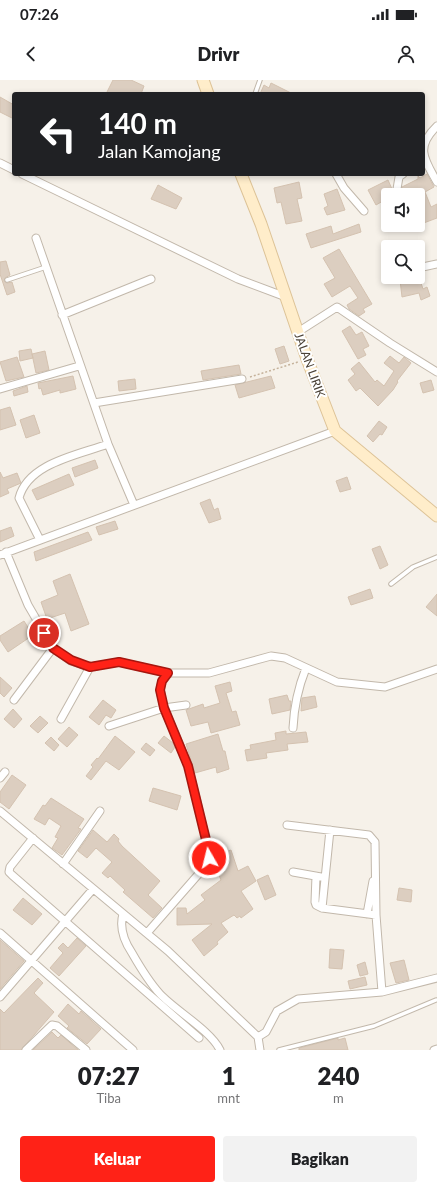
<!DOCTYPE html>
<html lang="id">
<head>
<meta charset="utf-8">
<style>
	body { margin:0; font-family:Lato,sans-serif; background:#f2f2f2; color:#202124; height:100vh; display:flex; flex-direction:column; font-size:15px; white-space:nowrap }
	* { box-sizing:border-box; margin:0 }
	p { font-size:13px; color:#757577 }
	.icon { flex:none; width:22px; height:22px; fill:none; stroke:currentColor; stroke-width:2; stroke-linecap:round; stroke-linejoin:round }
	.map { position:relative; height:970px; overflow:hidden }
	.details { display:flex; flex-direction:column; background:#fff; flex:1 }
	.details>* { flex:none }
	.guide { position:absolute; left:12px; top:12px; width:413px; height:84px; border-radius:4px; box-shadow:0 2px 6px #0003; background:#202124; color:#fff; overflow:hidden }
	.tools { position:absolute; left:381px; top:108px; display:grid; gap:8px }
	.tools a { display:grid; place-items:center; width:44px; height:44px; border-radius:4px; background:#fff; box-shadow:0 2px 6px #0003; font-size:20px }
	.pin { position:absolute; display:grid; place-items:center; width:34px; height:34px; color:#fff; margin:-17px; border:2px solid #fff; border-radius:50%; box-shadow:0 1px 4px #0007 }
	.me { position:absolute; width:44px; margin:-22px; rotate:352deg; stroke-linejoin:round; filter:drop-shadow(0 0 3px #0008) }
	.turn { display:flex; align-items:center; gap:14px; height:84px; padding:0 20px; font-size:18px }
	.turn .icon { width:52px; height:52px; stroke-width:2.5 }
	.turn b { display:block; font-size:28px; line-height:34px }
	.eta { display:flex; justify-content:space-evenly; align-items:center; height:68px; text-align:center }
	.eta b { font-size:24px; font-weight:800; line-height:28px }
	.cta { display:flex; gap:8px; margin-top:auto; padding:8px 20px }
	.cta a { flex:1; height:46px; border-radius:4px; background:#ff2217; color:#fff; font-size:16px; font-weight:800; line-height:46px; text-align:center }
	.cta a+a { background:#f2f2f2; color:#202124 }
	.status { display:flex; justify-content:space-between; align-items:center; height:28px; padding:0 20px; background:#fff; direction:ltr }
	.status svg { height:11px; fill:currentColor }
	header { display:flex; justify-content:space-between; align-items:center; height:52px; padding:0 20px; background:#fff; font-size:18px; font-weight:800 }
	.map>svg:first-child { display:block }
	.building { fill:#dccec0; stroke:#d4c2b0 }
	.lines { fill:none; stroke-linecap:round; stroke-linejoin:round }
	.service-casing { stroke:#c2b8ab; stroke-width:5.5 }
	.minor-casing { stroke:#c2b8ab; stroke-width:9 }
	.secondary-casing { stroke:#ddc397; stroke-width:13 }
	.path { stroke:#c5b29b; stroke-width:1.5; stroke-dasharray:2 2; stroke-linecap:butt }
	.service { stroke:#fff; stroke-width:3.5 }
	.minor { stroke:#fff; stroke-width:7 }
	.secondary { stroke:#ffedca; stroke-width:11 }
	.route-casing { stroke:#a6160f; stroke-width:10 }
	.route { stroke:#ff2217; stroke-width:7 }
	.labels { text-anchor:middle; dominant-baseline:central; stroke-width:4; stroke-linejoin:round; paint-order:stroke }
	.street-label { font-size:12px; fill:#4a4136; stroke:#fff }
</style>
</head>
<body>
<div class="status"><b>07:26</b><svg viewBox="0 0 49 12"><path d="M0 12V9h3v3zM5 12V6h3v6zM10 12V3h3v9zM15 12V0h3v12zM26 1h20v11H26zM47 4h2v5h-2z"/></svg></div>
<header><svg class="icon" aria-label="back" viewBox="0 0 24 24"><path d="M15 5l-7 7 7 7"/></svg>Drivr<svg class="icon" aria-label="person" viewBox="0 0 24 24"><circle cx="12" cy="8" r="4"/><path d="M4 21q1-7 8-7t8 7"/></svg></header>
<div class="map">
<svg width="437" height="970" viewBox="0 0 437 970">
	<rect width="100%" height="100%" fill="#f6f1e9"/>
	<path class="building" d="M113 0H131L144 6 141 14H106Z
		M271 3 293 14H260L264 5 269 8Z
		M0 17 14 25V39L0 32Z
		M427 94 434 107 425 112 431 127 437 124V138L421 144 418 135V115H402L401 113 402 107 418 99V96L420 98Z
		M388 100 392 109 391 115H388V118L376 125 368 110Z
		M299 102 302 118 297 119 302 141 286 144 281 122 277 123 274 108Z
		M158 105 182 118 176 129 151 119Z
		M337 109 345 130 327 135 324 128 328 126 324 114Z
		M359 144 361 152 311 168 306 154 331 146 333 154Z
		M339 169 372 224 363 229 365 232 359 236 349 229 347 225 358 218 350 206 332 217 324 204 335 198 323 178Z
		M6 181 10 195 5 198 4 201 7 203 12 202 15 212 7 215 0 194V182Z
		M409 197H419L423 209 427 207 430 216 421 220 419 213 402 217 400 200Z
		M350 246 356 255 362 252 369 266 363 269 366 275 358 279 342 251Z
		M284 266 289 281 280 284 275 269Z
		M31 269 33 278 20 281 19 271Z
		M45 271 49 290 36 293 32 274Z
		M390 276 399 283 404 277 411 283 397 301 398 302 393 310 378 326 360 308 356 311 348 300 355 294 351 289 359 282 375 302 377 300 384 306 394 291 384 283Z
		M17 277 24 297 6 301 0 282Z
		M239 285 241 294 203 300 201 291Z
		M73 296 76 309 60 313V310L43 315 41 308 39 309 38 303Z
		M271 296 275 308 239 318 235 305Z
		M135 299 136 309 119 311 118 301Z
		M431 300 434 310 423 313 420 303Z
		M27 306 28 312 14 316 13 311Z
		M10 327 16 345 0 350V330Z
		M34 335 40 353 26 358 20 340Z
		M379 341 387 347 382 355 380 354 373 362 367 356Z
		M95 380 98 388 75 397 72 388Z
		M0 392 3 398 17 393 21 403 7 409 9 413 0 417Z
		M69 394 74 405 37 420 32 410Z
		M347 397 351 409 340 412 336 401Z
		M210 419 214 430 218 428 221 439 209 443 200 423Z
		M115 441 118 449 99 455 96 447Z
		M11 447 14 456 0 462V451Z
		M88 452 92 460 36 481 34 472Z
		M380 466 388 485 380 489 372 469Z
		M70 494 89 544 71 551 65 533 47 539 41 522 58 515 53 501Z
		M370 509 373 518 351 525 348 517Z
		M437 514V536L426 527Z
		M24 541 33 555 8 572 0 560V556Z
		M0 597 12 608 4 617 0 613Z
		M230 602 232 611 226 613 232 632 236 631 240 645 211 653 208 642 191 646 186 630 203 624 204 628 220 623 215 606Z
		M287 615 289 621H291L290 630 272 634 269 619Z
		M315 616 317 627 301 631 302 618Z
		M103 620 116 630 111 638 106 635 99 645 89 637Z
		M13 629 22 639 14 648 4 639Z
		M40 636 48 643 38 653 30 646Z
		M69 647 78 655 67 667 58 659Z
		M286 651V654L306 652 308 662 287 664 288 670 266 673 267 678 247 681 245 670 251 669 250 665 276 660 275 653Z
		M218 654 223 671H225L229 689 217 693 216 687 195 693 186 664Z
		M115 656 135 672 119 690 106 681 91 700 86 696 93 687 91 685 97 678 98 679Z
		M164 656 173 663 175 667 171 673 158 663Z
		M51 657 59 665 54 671 45 663Z
		M146 663 155 670 150 676 141 669Z
		M12 695 26 705 9 729 0 722V712Z
		M153 708 181 716 177 730 149 721Z
		M51 718 84 739 78 748 81 749 62 775 52 768 58 758 55 757 61 746 49 738 45 745 34 739 43 725 45 726Z
		M93 750 107 762 114 754 119 759 118 761 122 766 160 801 148 815 162 828 153 838 123 812 125 810 110 796 108 798 102 793 112 782 96 768 87 778 78 771Z
		M231 770 238 791 248 786 256 801 241 811 253 829 241 838 240 836 237 838 234 835 221 843 228 852 217 862 218 864 204 876 192 860 212 844 177 845V828H186L187 834 205 820 201 815 221 800 213 780 214 776Z
		M268 795 276 815 265 820 257 800Z
		M399 808 412 810 411 822 397 820Z
		M23 818 42 834 32 845 13 830Z
		M77 858 86 866 59 896 50 888 63 873 58 868 63 863 68 868Z
		M0 860 24 881 0 909Z
		M330 869 344 870 342 889 329 888Z
		M404 880 409 900 396 903 390 883Z
		M365 882 368 894 360 896 357 885Z
		M365 897 367 905 350 909 348 901Z
		M38 898 43 903 34 913 54 932 21 970H0V929L4 933Z
		M68 924 79 934 81 931 101 949 87 964 67 948 69 946 58 936Z
		M52 952 58 958 61 955 78 970H33Z
		M338 958V960L345 958 348 970H299V968Z"/>
	<g class="lines">
		<g class="service-casing">
			<path id="service" d="M255 14 260 0
				M7 200 46 187
				M391 504 413 487 437 477
				M279 970 374 946 436 920"/>
		</g>
		<g class="minor-casing">
			<path id="minor" d="M437 46C415 67 424 79 437 102
				M0 83 14 90
				M22 94 238 199 286 217
				M336 94 344 108 364 131
				M396 115 399 97 403 94
				M36 158 108 364 134 425
				M418 188 437 184
				M62 235 151 199
				M298 252 337 227 390 263 437 292
				M0 309 79 286
				M94 323 242 299
				M40 460 19 418C28 383 78 375 108 364
				M6 472 28 525 53 568 71 581 90 587 119 582 168 593H209L271 576 285 578 337 602 385 607 437 589
				M0 475 335 351
				M14 620 53 568
				M61 639 90 587
				M109 646 164 628 186 625
				M293 648C294 626 298 608 306 588
				M0 698 5 692
				M0 731 168 871 258 957 260 970
				M287 745 369 755 375 762 376 835 382 912
				M330 750 322 828 376 835
				M33 758 10 787 9 792 12 795 199 958
				M63 784 100 731
				M293 792 321 797
				M316 796 315 822 316 825 322 828
				M123 834C119 848 124 861 132 873 140 887 149 902 160 914 175 930 211 951 220 970
				M367 834 373 801
				M0 853 133 970
				M147 853 203 789 209 778 208 768 188 685 164 628 160 610 162 601 168 593
				M0 917 93 809
				M258 957 266 952 277 931 298 919 382 912 437 898
				M26 970 52 945 57 946 86 970
				M434 970 437 969"/>
		</g>
		<g class="secondary-casing">
			<path id="secondary" d="M203 0 208 14
				M241 94 261 144 307 279 335 351 437 436"/>
		</g>
		<path class="path" d="M250 297 298 282"/>
		<use href="#service" class="service"/>
		<use href="#minor" class="minor"/>
		<use href="#secondary" class="secondary"/>
	</g>
	<g class="lines">
		<g class="route-casing">
			<path id="route" d="M44 553 53 568 71 580 90 587 119 582 168 593 162 601 160 610 164 628 188 686 208 768 209 778"/>
		</g>
		<use href="#route" class="route"/>
	</g>
	<g class="labels">
		<g class="street-label">
			<text transform="translate(310 285) rotate(70)">JALAN LIRIK</text>
		</g>
	</g>
</svg>
<div class="tools">
<a><svg class="icon" aria-label="sound" viewBox="0 0 24 24"><path d="M4 9h4l5-4v14l-5-4H4zM17 9q2 3 0 6"/></svg></a>
<a><svg class="icon" aria-label="search" viewBox="0 0 24 24"><circle cx="10" cy="10" r="6"/><path d="M15 15l6 6"/></svg></a>
</div>
<div class="pin" style="left:44px;top:553px;background:#d93025"><svg class="icon" aria-label="arrive" viewBox="0 0 24 24"><path d="M6 21V4h12l-3 4 3 4H6"/></svg></div>
<svg class="me" style="left:209px;top:778px" viewBox="-20 -20 40 40"><circle r="17" fill="#ff2217" stroke="#fff" stroke-width="3"/><path d="M0-11L8 9 0 5-8 9z" fill="#fff"/></svg>
<div class="guide">
<div class="turn"><svg class="icon" aria-label="left" viewBox="0 0 24 24"><path d="M17 20v-9H6M10 6l-5 5 5 5"/></svg><div><b>140 m</b>Jalan Kamojang</div></div>
</div>
</div>
<section class="details">
<div class="eta">
<div><b>07:27</b><p>Tiba</p></div>
<div><b>1</b><p>mnt</p></div>
<div><b>240</b><p>m</p></div>
</div>
<div class="cta"><a>Keluar</a><a>Bagikan</a></div>
</section>
</body>
</html>
